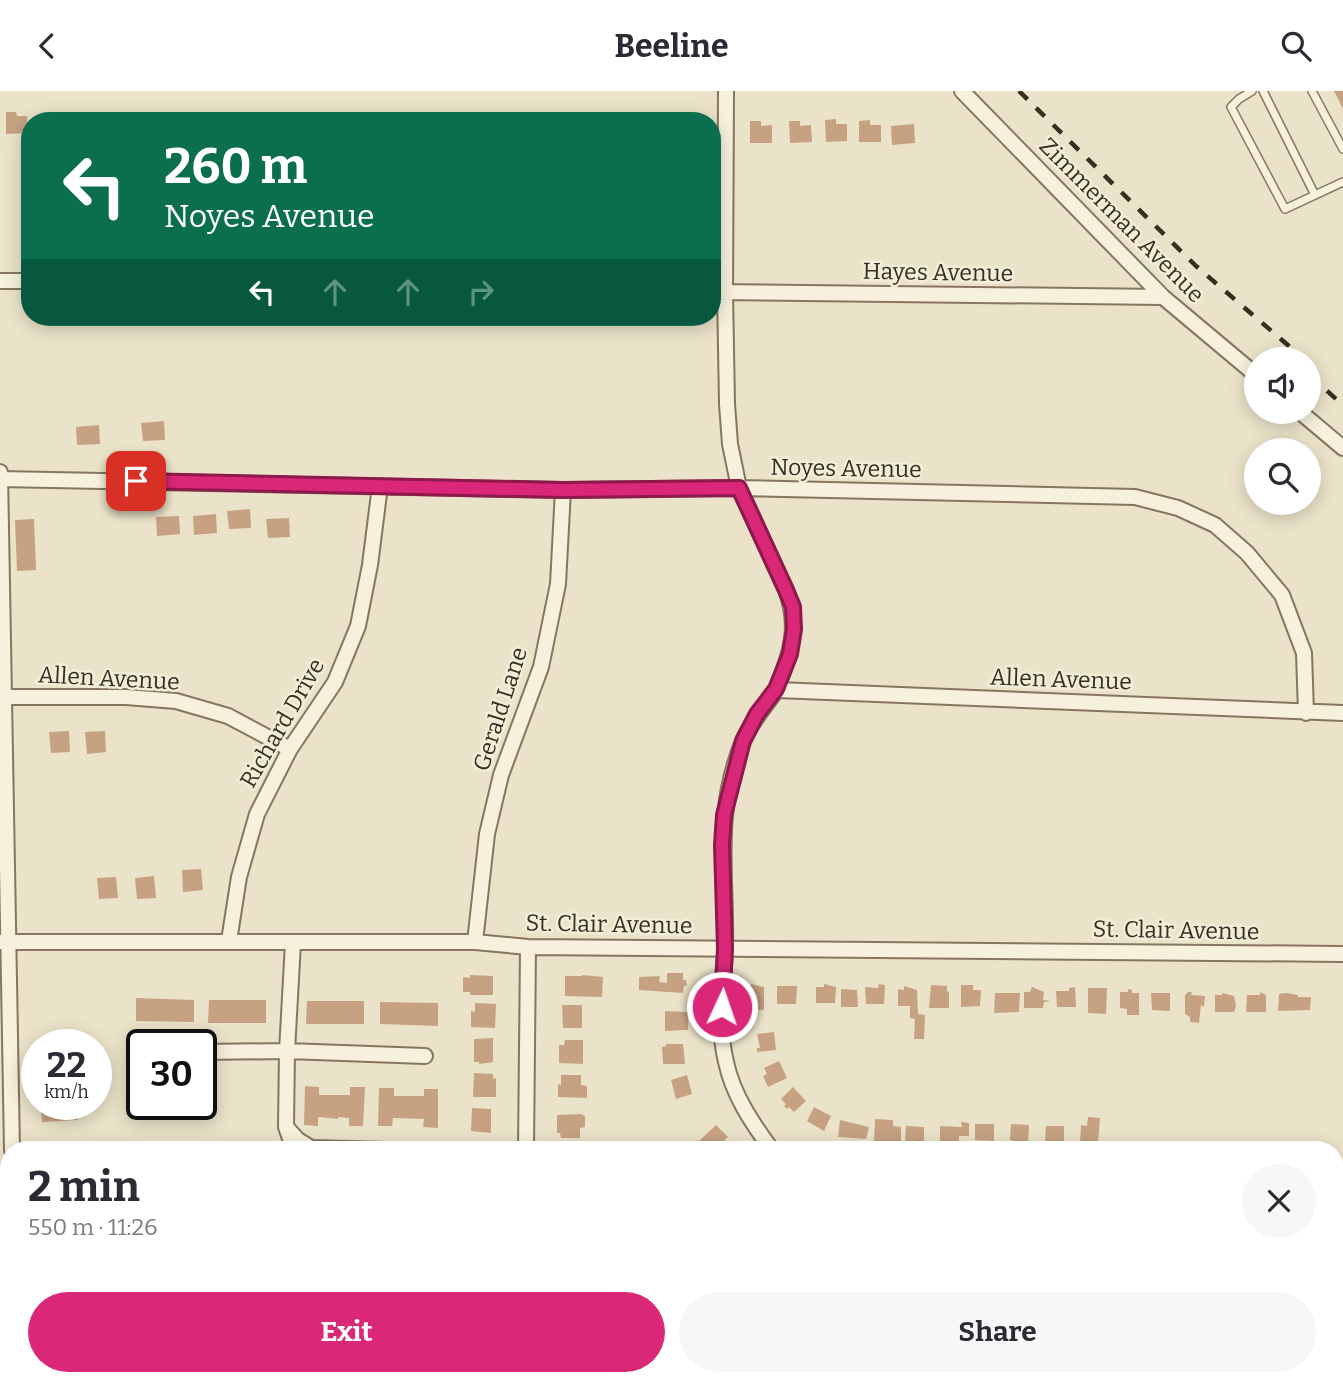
<!DOCTYPE html>
<html lang="en">
<head>
<meta charset="utf-8">
<style>
	body { margin:0; font-family:Bitter,serif; background:#f7f7f7; color:#2b2b33; height:100vh; display:flex; flex-direction:column; font-size:26px; white-space:nowrap }
	* { box-sizing:border-box; margin:0 }
	p { font-size:23px; color:#7c7c81 }
	.icon { flex:none; width:38px; height:38px; fill:none; stroke:currentColor; stroke-width:2; stroke-linecap:round; stroke-linejoin:round }
	.map { position:relative; flex:1; overflow:hidden }
	.side { position:absolute; left:0px; top:1050px; width:1344px; height:245px; display:flex; flex-direction:column; background:#fff; border-radius:28px 28px 0 0; box-shadow:0 4px 18px #0003 }
	.side>* { flex:none }
	.banner { position:absolute; left:21px; top:21px; width:700px; height:214px; border-radius:28px; box-shadow:0 4px 18px #0003; background:#0b6e4f; color:#fff; overflow:hidden }
	.buttons { position:absolute; left:1244px; top:256px; display:grid; gap:14px }
	.buttons a { display:grid; place-items:center; width:77px; height:77px; border-radius:50%; background:#fff; box-shadow:0 4px 18px #0003; font-size:35px }
	.speed { position:absolute; left:21px; top:938px; display:flex; gap:14px; font-size:35px; font-weight:700; text-align:center }
	.speed>* { display:grid; place-content:center; width:91px; height:91px; border-radius:50%; background:#fff; box-shadow:0 4px 18px #0003; line-height:1 }
	.speed small { font-size:18px; font-weight:400 }
	.speed .limit { border:4px solid #111; border-radius:10px; background:#fff; color:#111 }
	.pin { position:absolute; display:grid; place-items:center; width:60px; height:60px; color:#fff; margin:-30px; border-radius:14px; box-shadow:0 4px 10px #0006 }
	.me { position:absolute; width:77px; margin:-38px; rotate:3deg; stroke-linejoin:round; filter:drop-shadow(0 0 5px #0008) }
	.turn { display:flex; align-items:center; gap:24px; height:147px; padding:0 28px; font-size:32px }
	.turn .icon { width:91px; height:91px; stroke-width:2.5 }
	.turn b { display:block; font-size:49px; line-height:60px }
	.lanes { display:flex; align-items:center; height:66px; padding:0 28px; background:#0003; justify-content:center; gap:35px; direction:ltr }
	.lanes .off { opacity:.35 }
	.round { display:grid; place-items:center; flex:none; width:74px; height:74px; border-radius:37px; background:#f7f7f7 }
	.headline { display:flex; align-items:center; justify-content:space-between; height:119px; padding:0 28px }
	h1 { font-size:42px; font-weight:700; line-height:52px }
	.button { display:flex; gap:14px; margin-top:auto; padding:14px 28px }
	.button a { flex:1; height:80px; border-radius:42px; background:#db2777; color:#fff; font-size:28px; font-weight:700; line-height:80px; text-align:center }
	.button a+a { background:#f7f7f7; color:#2b2b33 }
	header { display:flex; justify-content:space-between; align-items:center; height:91px; padding:0 28px; background:#fff; font-size:32px; font-weight:700 }
	.map>svg:first-child { display:block }
	.water { fill:#a9c0ba; stroke:#708e88; stroke-width:2 }
	.building { fill:#c6a282 }
	.lines { fill:none; stroke-linecap:round; stroke-linejoin:round }
	.service-casing { stroke:#86765f; stroke-width:10 }
	.minor-casing { stroke:#86765f; stroke-width:18 }
	.service { stroke:#f6f0dc; stroke-width:7 }
	.minor { stroke:#f6f0dc; stroke-width:14 }
	.rail { stroke:#382d21; stroke-width:4.5; stroke-dasharray:12 12; stroke-linecap:butt }
	.route-casing { stroke:#8e194d; stroke-width:18 }
	.route { stroke:#db2777; stroke-width:12 }
	.labels { text-anchor:middle; dominant-baseline:central; stroke-width:5; stroke-linejoin:round; paint-order:stroke }
	.street-label { font-size:23px; fill:#382d21; stroke:#f3edd8 }
</style>
</head>
<body>
<header><svg class="icon" aria-label="back" viewBox="0 0 24 24"><path d="M15 5l-7 7 7 7"/></svg>Beeline<svg class="icon" aria-label="search" viewBox="0 0 24 24"><circle cx="10" cy="10" r="6"/><path d="M15 15l6 6"/></svg></header>
<div class="map">
<svg width="1343" height="1295" viewBox="0 0 1343 1295">
	<rect width="100%" height="100%" fill="#ebe3c9"/>
	<path class="water" d="M174 1286H281L296 1295H175Z"/>
	<path class="building" d="M1334 0H1343V18Z
		M6 21H16L17 25H27L28 42 6 43Z
		M387 23H397L398 30H387Z
		M836 28V33H847V50L826 51 825 29Z
		M870 29V34H881V51H859V30Z
		M750 30H761V35L772 34V52H750Z
		M789 30H800V35L811 34 812 51 790 52Z
		M914 33 915 52 892 54 891 35Z
		M164 330 165 349 143 350 141 332Z
		M99 334 100 353 77 354 76 336Z
		M250 418 251 437 229 438 227 420Z
		M216 423 217 442 194 444 193 425Z
		M179 425 180 443 157 445 156 426Z
		M289 427 290 446 268 447 266 428Z
		M34 428 36 479 17 480 15 429Z
		M69 640 70 661 51 662 49 641Z
		M105 640 106 661 87 663 85 641Z
		M201 778 203 799 183 801 182 779Z
		M154 785 156 807 137 808 135 787Z
		M116 786 118 807 99 808 97 787Z
		M667 882H683V889H686L687 895H684L683 902 639 899V886L660 885 659 891 667 892Z
		M470 884 493 885V904H470V901H463V886L470 887Z
		M582 884 603 886 602 906 565 905V885H582Z
		M751 893 764 896V919L745 918 746 895H751Z
		M824 893 836 896 835 912H816V896H824Z
		M879 893 885 894 884 913H866L865 896 878 897Z
		M931 894 947 895V901L949 900V917H929Z
		M961 894H973V899H981L980 915 961 916Z
		M777 895H797L796 913H777Z
		M904 895 917 899 918 923 925 924 924 948H914L915 928 910 927V915H898V898L904 899Z
		M1032 896 1044 901 1043 909 1051 910 1044 911 1043 917H1024V901H1030Z
		M1075 896 1076 916H1057L1056 900H1069V897Z
		M1088 897H1107L1106 923 1088 922Z
		M841 898 857 899 858 916H841Z
		M1128 898 1132 899V902H1139V924H1127V918L1120 917V901H1128Z
		M1188 901H1192L1191 904 1205 905 1204 916 1201 914 1199 932 1190 931V926L1185 923V904Z
		M1260 901 1266 904V921H1246L1247 904H1260Z
		M995 902H1020L1019 921 994 922Z
		M1151 902H1170V920L1152 919Z
		M1222 902 1234 905 1236 915 1234 921H1215V904H1222Z
		M1286 902 1298 904V906H1311L1310 919 1278 920 1279 903Z
		M136 907 194 909V931L136 930Z
		M209 909H266V932H208Z
		M307 910H364V933H306Z
		M380 911 438 912V935L380 933Z
		M475 912 496 913 495 937 471 936V920L475 921Z
		M562 914H582V937H563Z
		M665 920 688 921V939L665 940Z
		M774 941 776 959 757 961V957H760L757 943Z
		M493 947V971L479 973V971H474V948Z
		M565 949H583V973L559 972V954H564Z
		M666 953H683L685 973H663L662 956 666 955Z
		M779 970 787 987 768 996 763 985 767 983 764 977Z
		M474 982 493 983V988L496 987V1006H473Z
		M561 984H581V994L587 995V1007L558 1006V993L561 994Z
		M687 984 692 1003 676 1008 671 989Z
		M305 995 319 996V1004H350V996H365L363 1035H349V1027L338 1026V1028L318 1026V1035L304 1034Z
		M793 996 806 1010 794 1021 789 1016 787 1018 784 1015 786 1013 781 1008Z
		M379 997H394V1005H424V998H438V1037L423 1036 424 1028 393 1027 392 1035H378Z
		M51 1013H78V1029L42 1031 41 1020H52Z
		M814 1016 831 1025 824 1040 807 1030Z
		M472 1017 491 1018V1042L471 1040Z
		M581 1023 585 1025V1036L580 1037V1047H561L560 1042H557V1024Z
		M1088 1026 1100 1027 1098 1051H1092V1054H1087V1051H1080L1081 1034 1087 1035Z
		M875 1028 893 1029V1035L901 1036V1051L874 1050Z
		M840 1029 869 1036 866 1048 838 1046Z
		M961 1031 969 1032V1045H959V1053L946 1055V1052H940V1035L962 1036Z
		M975 1033H994V1050L975 1049Z
		M1011 1033 1029 1034 1028 1053 1010 1049Z
		M716 1034 728 1046 714 1059H687L697 1049 698 1051Z
		M906 1035 924 1036V1052H905Z
		M1046 1035H1064V1051L1045 1050Z
		M579 1053V1059H559V1054Z
		M33 1286H55V1295H33Z
		M467 1286H485L484 1294 466 1291Z
		M115 1291V1295H94V1292Z"/>
	<g class="lines">
		<g class="service-casing">
			<path id="service" d="M1252 0 1239 8 1231 16 1285 118 1343 91
				M1263 0 1315 104
				M1312 0 1343 58
				M77 1286V1295"/>
		</g>
		<g class="minor-casing">
			<path id="minor" d="M726 0 725 201 727 313 730 353 739 397 786 499C797 529 794 552 783 581 780 588 779 595 775 601 764 617 751 631 743 650 713 724 727 784 725 859 723 896 717 934 726 971 733 1004 752 1032 772 1059
				M962 0 1163 206 1256 284
				M0 190H30
				M712 201 1163 206
				M1299 320 1343 357
				M0 381 12 1059
				M0 388 563 399 739 397 1135 406 1178 417 1215 434 1247 462 1282 504 1304 562 1306 622
				M777 599 1343 622
				M0 606H126L176 610 228 625 290 658
				M229 850 239 786 257 723 290 658 335 591 358 535 370 474 380 395
				M0 851H475L528 856 1343 863
				M475 851 487 743 501 684 541 576 558 493 563 399
				M293 852 287 960 286 1036 294 1059
				M201 961 287 960 425 965
				M288 1038 298 1049 311 1057 388 1059
				M526 1059 528 856
				M1335 1097H1343
				M0 1100H9
				M522 1295V1286
				M1121 1295V1286"/>
		</g>
		<use href="#service" class="service"/>
		<use href="#minor" class="minor"/>
		<path class="rail" d="M1019 0 1196 175 1304 268
			M1309 284 1343 314"/>
	</g>
	<g class="lines">
		<g class="route-casing">
			<path id="route" d="M136 390 563 399 739 397 786 499 793 516 794 538 790 563 776 598 757 623 743 650 724 724 722 754 725 858 722 916"/>
		</g>
		<use href="#route" class="route"/>
	</g>
	<g class="labels">
		<g class="street-label">
			<text transform="translate(1122 129) rotate(45)">Zimmerman Avenue</text>
			<text transform="translate(938 181) rotate(1)">Hayes Avenue</text>
			<text transform="translate(846 377) rotate(1)">Noyes Avenue</text>
			<text transform="translate(109 587) rotate(3)">Allen Avenue</text>
			<text transform="translate(1061 588) rotate(2)">Allen Avenue</text>
			<text transform="translate(500 618) rotate(-72)">Gerald Lane</text>
			<text transform="translate(282 632) rotate(-60)">Richard Drive</text>
			<text transform="translate(609 833) rotate(1)">St. Clair Avenue</text>
			<text transform="translate(1176 839) rotate(1)">St. Clair Avenue</text>
		</g>
	</g>
</svg>
<div class="buttons">
<a><svg class="icon" aria-label="sound" viewBox="0 0 24 24"><path d="M4 9h4l5-4v14l-5-4H4zM17 9q2 3 0 6"/></svg></a>
<a><svg class="icon" aria-label="search" viewBox="0 0 24 24"><circle cx="10" cy="10" r="6"/><path d="M15 15l6 6"/></svg></a>
</div>
<div class="speed"><div>22<small>km/h</small></div><div class="limit">30</div></div>
<div class="pin" style="left:136px;top:390px;background:#d93025"><svg class="icon" aria-label="arrive" viewBox="0 0 24 24"><path d="M6 21V4h12l-3 4 3 4H6"/></svg></div>
<svg class="me" style="left:722px;top:916px" viewBox="-20 -20 40 40"><circle r="17" fill="#db2777" stroke="#fff" stroke-width="3"/><path d="M0-11L8 9 0 5-8 9z" fill="#fff"/></svg>
<div class="banner">
<div class="turn"><svg class="icon" aria-label="left" viewBox="0 0 24 24"><path d="M17 20v-9H6M10 6l-5 5 5 5"/></svg><div><b>260 m</b>Noyes Avenue</div></div>
<div class="lanes"><svg class="icon" aria-label="left" viewBox="0 0 24 24"><path d="M17 20v-9H6M10 6l-5 5 5 5"/></svg><svg class="icon off" aria-label="ahead" viewBox="0 0 24 24"><path d="M12 20V5M6 11l6-6 6 6"/></svg><svg class="icon off" aria-label="ahead" viewBox="0 0 24 24"><path d="M12 20V5M6 11l6-6 6 6"/></svg><svg class="icon off" aria-label="right" viewBox="0 0 24 24"><path d="M7 20v-9h11M14 6l5 5-5 5"/></svg></div>
</div>
<section class="side">
<div class="headline"><div><h1>2 min</h1><p>550 m · 11:26</p></div><a class="round"><svg class="icon" aria-label="close" viewBox="0 0 24 24"><path d="M6 6l12 12M18 6L6 18"/></svg></a></div>
<div class="button"><a>Exit</a><a>Share</a></div>
</section>
</div>
</body>
</html>
